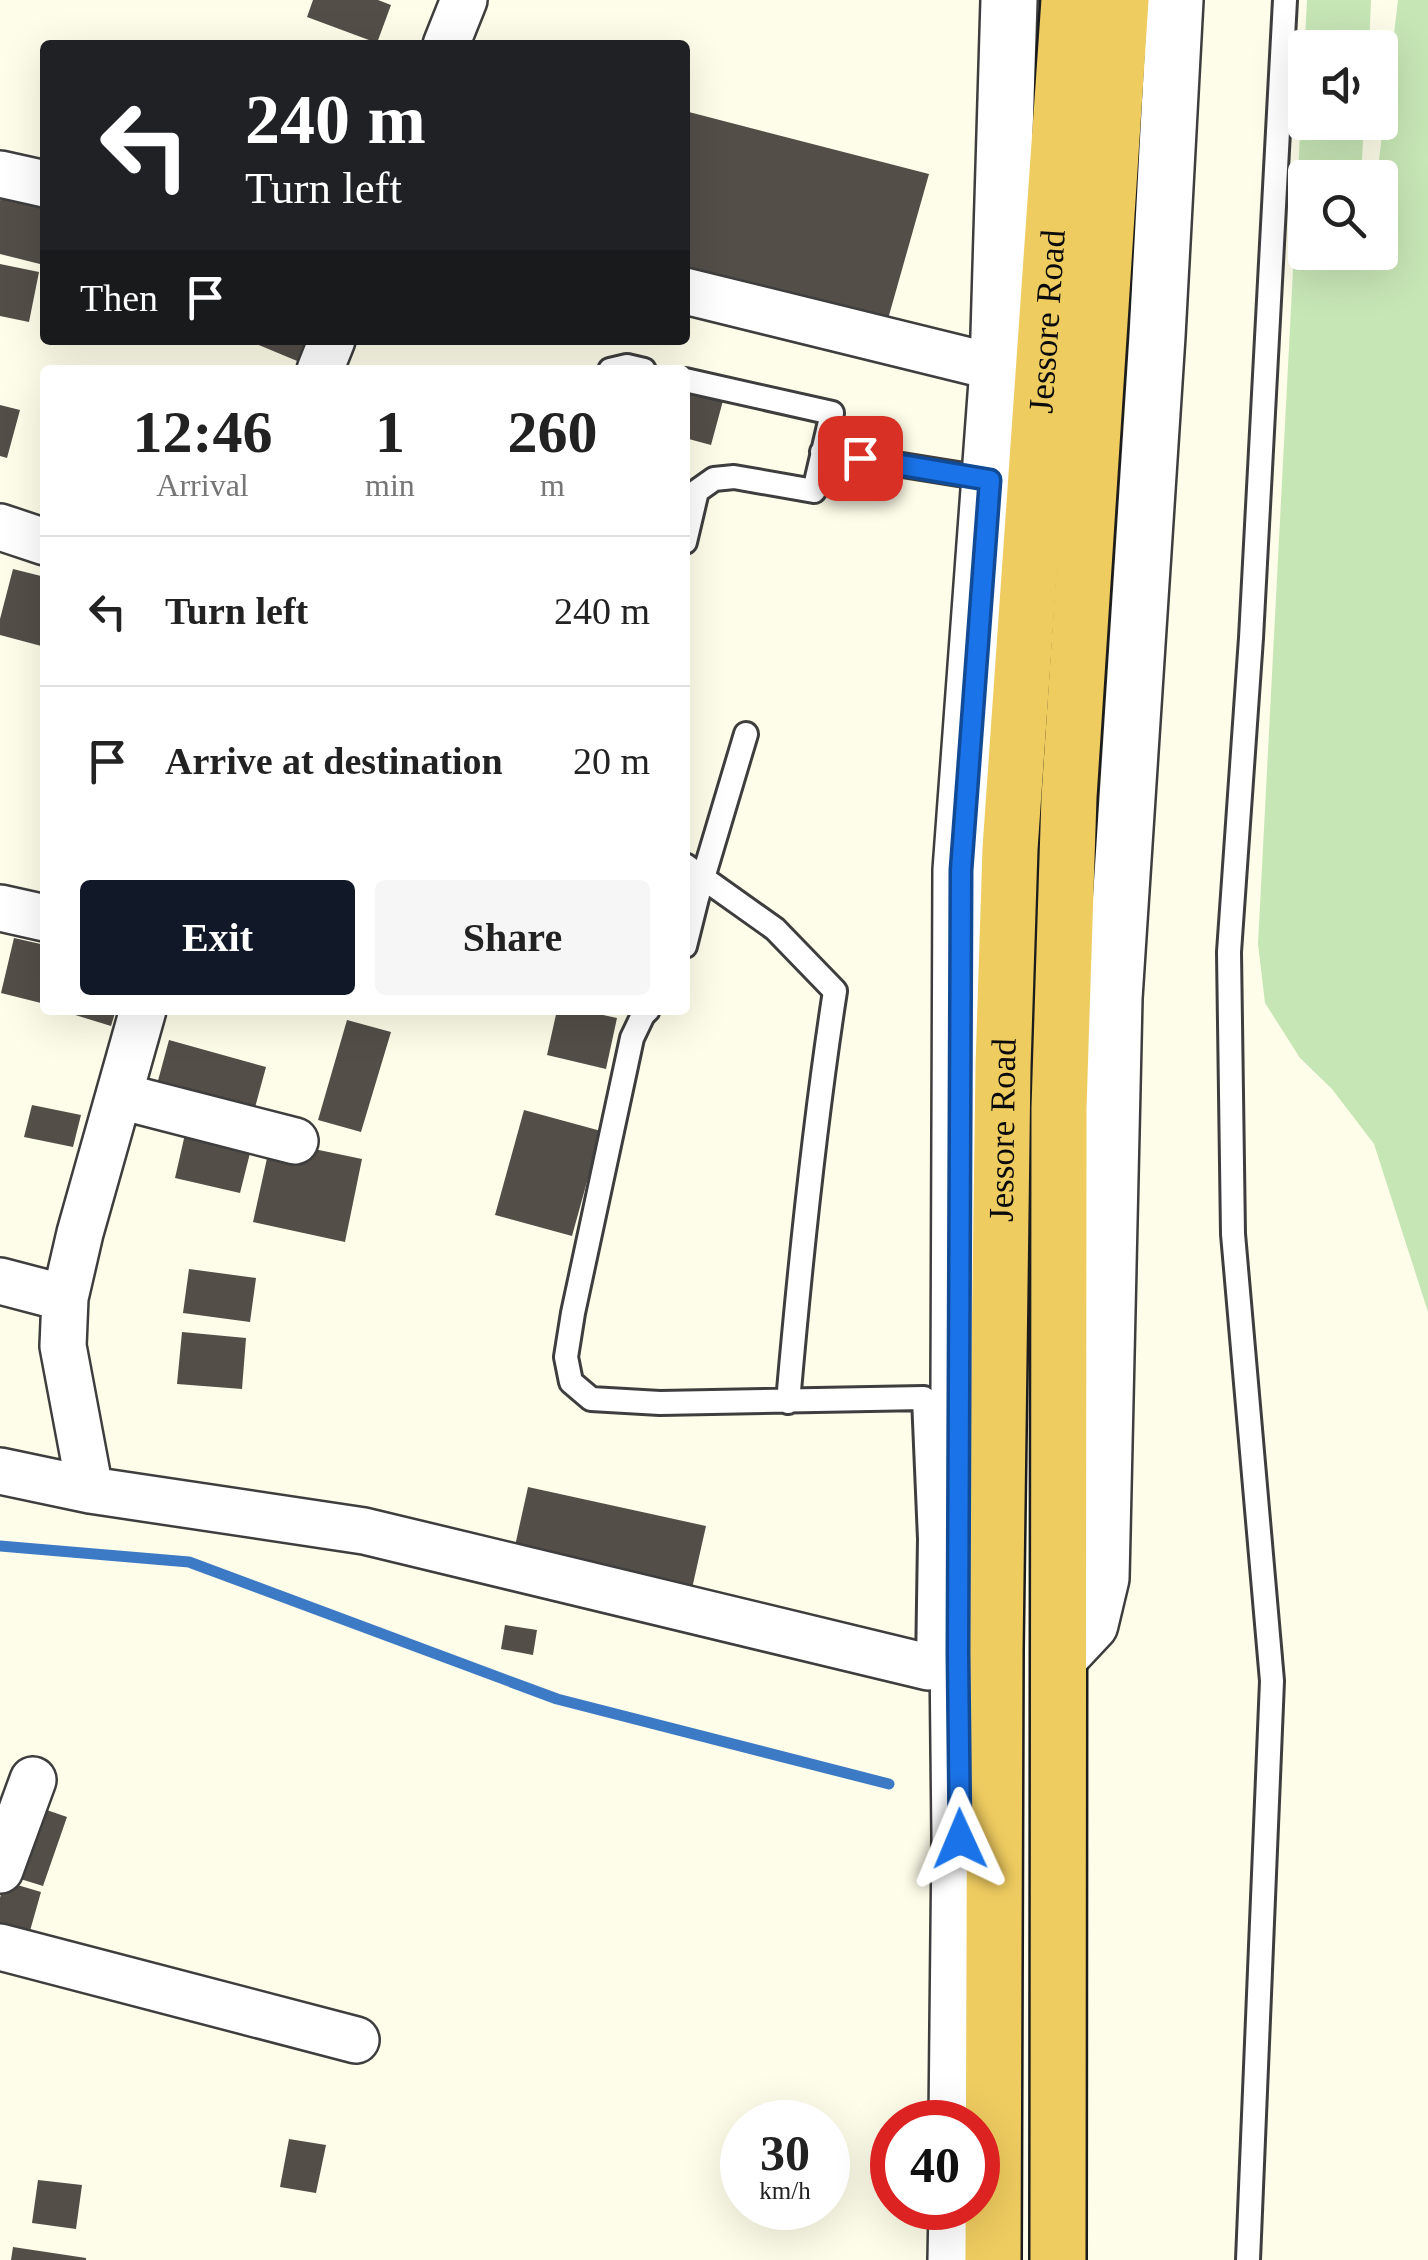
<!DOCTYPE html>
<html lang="en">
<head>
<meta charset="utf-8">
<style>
	body { margin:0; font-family:Georgia,serif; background:#f6f6f6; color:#222; height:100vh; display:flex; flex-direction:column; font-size:38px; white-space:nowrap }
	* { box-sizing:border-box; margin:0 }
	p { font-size:32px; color:#767676 }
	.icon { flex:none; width:55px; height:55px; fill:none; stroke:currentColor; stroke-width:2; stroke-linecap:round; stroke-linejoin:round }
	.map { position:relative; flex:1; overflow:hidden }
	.drawer { position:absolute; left:40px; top:365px; width:650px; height:650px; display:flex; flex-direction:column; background:#fff; border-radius:10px; box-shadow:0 10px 40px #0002 }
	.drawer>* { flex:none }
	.guide { position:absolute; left:40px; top:40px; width:650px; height:305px; border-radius:10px; box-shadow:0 10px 40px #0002; background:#202124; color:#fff; overflow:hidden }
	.controls { position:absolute; left:1288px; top:30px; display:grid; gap:20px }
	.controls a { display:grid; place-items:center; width:110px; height:110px; border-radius:10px; background:#fff; box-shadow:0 10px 40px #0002; font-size:50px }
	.speed { position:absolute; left:720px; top:2100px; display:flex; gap:20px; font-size:50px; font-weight:700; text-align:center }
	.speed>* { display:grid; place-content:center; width:130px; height:130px; border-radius:50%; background:#fff; box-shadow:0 10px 40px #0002; line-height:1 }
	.speed small { font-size:25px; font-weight:400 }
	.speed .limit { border:15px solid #d22; background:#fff; color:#111 }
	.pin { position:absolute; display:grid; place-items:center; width:85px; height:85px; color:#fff; margin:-42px; border-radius:20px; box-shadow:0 5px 15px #0006 }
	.me { position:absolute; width:110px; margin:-55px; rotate:359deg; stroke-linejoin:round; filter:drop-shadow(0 0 8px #0008) }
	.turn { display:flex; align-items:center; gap:35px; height:210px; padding:0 40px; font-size:45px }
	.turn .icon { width:130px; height:130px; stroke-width:2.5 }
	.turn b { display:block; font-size:70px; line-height:85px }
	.then { display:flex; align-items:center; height:95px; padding:0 40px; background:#0003; gap:20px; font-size:38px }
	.eta { display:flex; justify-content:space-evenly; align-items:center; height:170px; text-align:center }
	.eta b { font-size:60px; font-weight:600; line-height:70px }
	.action { display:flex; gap:20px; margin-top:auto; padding:20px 40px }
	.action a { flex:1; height:115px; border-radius:10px; background:#111827; color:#fff; font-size:40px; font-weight:600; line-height:115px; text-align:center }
	.action a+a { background:#f6f6f6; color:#222 }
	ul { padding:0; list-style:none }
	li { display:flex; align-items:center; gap:30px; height:150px; padding:0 40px; border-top:2px solid #e0e0e0 }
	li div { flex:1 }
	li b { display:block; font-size:38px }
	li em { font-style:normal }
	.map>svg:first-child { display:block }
	.green { fill:#c7e6b6 }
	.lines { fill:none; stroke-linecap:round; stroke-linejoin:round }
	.stream { stroke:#3c7ac5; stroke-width:11 }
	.building { fill:#534e48 }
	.service-casing { stroke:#3e3e3e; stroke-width:28 }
	.minor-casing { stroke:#3e3e3e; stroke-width:50 }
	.tertiary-casing { stroke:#3e3e3e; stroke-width:60 }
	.trunk-casing { stroke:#1c1c1c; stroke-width:60 }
	.service { stroke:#fff; stroke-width:22 }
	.minor { stroke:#fff; stroke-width:45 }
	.tertiary { stroke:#fff; stroke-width:55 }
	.trunk { stroke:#efcc60; stroke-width:55 }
	.route-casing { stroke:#114b97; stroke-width:25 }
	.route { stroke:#1a73e8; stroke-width:18 }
	.labels { text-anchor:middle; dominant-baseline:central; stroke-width:10; stroke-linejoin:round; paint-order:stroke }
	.street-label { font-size:35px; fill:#0b0b0b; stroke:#fff }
</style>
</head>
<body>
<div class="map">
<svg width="1428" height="2260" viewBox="0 0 1428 2260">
	<rect width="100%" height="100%" fill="#fefde9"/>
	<path class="green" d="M1307 0H1371L1369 47 1305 48V122L1364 123 1361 177 1305 178V252L1356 253 1357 258 1367 255 1368 253 1380 252V178L1377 177 1398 0H1428V1312L1374 1144 1332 1089 1300 1058 1265 1003 1258 944Z"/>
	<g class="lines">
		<path class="stream" d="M0 1546 189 1562 557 1699 889 1784"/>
	</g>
	<path class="building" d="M313 0H378L391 5 377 43 307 17Z
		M685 111 929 174 888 319 685 267Z
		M2 192 45 202V243L40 264 0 254V201Z
		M0 264 39 272 29 322 0 316Z
		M247 340H311L302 363Z
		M685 387 724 397 711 445 685 438Z
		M0 405 20 410 7 458 0 456Z
		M13 569 45 577V647L0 635V619Z
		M14 938 45 945V1004L1 993Z
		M59 1010H116L111 1026Z
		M557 1010H580L617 1018 606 1069 547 1055Z
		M347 1020 391 1032 361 1132 318 1120Z
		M169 1040 266 1067 253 1115 156 1088Z
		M32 1105 81 1115 73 1147 24 1137Z
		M524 1110 601 1131 572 1236 495 1215Z
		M188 1121 254 1137 240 1193 175 1178Z
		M271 1140 362 1159 345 1242 253 1222Z
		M189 1269 256 1278 250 1322 183 1313Z
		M182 1332 246 1338 242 1389 177 1384Z
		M528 1487 706 1526 691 1593 513 1555Z
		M505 1625 537 1630 533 1655 501 1649Z
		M38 1807 67 1817 43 1886 14 1877Z
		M4 1881 41 1892 26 1945 0 1938V1898Z
		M289 2139 326 2145 316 2193 280 2187Z
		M38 2180 82 2185 76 2229 32 2223Z
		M13 2247 86 2258V2260H11Z"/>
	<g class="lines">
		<g class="service-casing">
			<path id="service" d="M610 370 627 366 644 370
				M685 380 832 413 814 491 734 477 714 479 697 491 685 542
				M822 452 989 479
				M685 865 775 929 835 991C814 1127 800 1264 788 1402
				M685 946 697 898 746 734
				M648 1010 643 1015 632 1038 573 1313 566 1357 571 1382 591 1399 660 1403 924 1398 930 1539 928 1667
				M1248 2260 1272 1681 1233 1234 1229 952 1251 638 1285 0"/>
		</g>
		<g class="minor-casing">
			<path id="minor" d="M446 45 464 0
				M0 174 45 184
				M685 291 998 368
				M320 370 332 340
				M0 527 45 542
				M0 908 45 918
				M120 1096 295 1141
				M0 1281 65 1298
				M0 1471 90 1490 364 1531 928 1667 958 1653 989 1649
				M90 1490 63 1346 65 1298 80 1233 143 1010
				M0 1870 33 1780
				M0 1947 356 2040"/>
		</g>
		<g class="tertiary-casing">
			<path id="tertiary" d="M1060 1656 1090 1624 1101 1578 1114 998 1157 336 1175 0
				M957 2122 960 1839 958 1653 961 870 998 368 1009 0
				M956 2260 957 2208"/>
		</g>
		<g class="trunk-casing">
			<g id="trunk">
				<path id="s1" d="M993 2260 995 1649 1003 1066 1010 849 1069 0"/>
				<path d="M1058 2260 1059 1108 1069 797 1121 0"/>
			</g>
		</g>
		<use href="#service" class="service"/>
		<use href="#minor" class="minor"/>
		<use href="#tertiary" class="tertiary"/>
		<use href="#trunk" class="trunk"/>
	</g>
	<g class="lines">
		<g class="route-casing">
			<path id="route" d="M860 458 990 480 961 870 958 1653 960 1839"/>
		</g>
		<use href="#route" class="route"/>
	</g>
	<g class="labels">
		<g class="street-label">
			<text stroke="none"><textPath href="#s1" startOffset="1940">Jessore Road</textPath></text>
			<text stroke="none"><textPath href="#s1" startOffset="1130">Jessore Road</textPath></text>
		</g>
	</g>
</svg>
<div class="controls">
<a><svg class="icon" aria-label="sound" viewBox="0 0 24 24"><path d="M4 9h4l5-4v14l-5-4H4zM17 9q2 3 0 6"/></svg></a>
<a><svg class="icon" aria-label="search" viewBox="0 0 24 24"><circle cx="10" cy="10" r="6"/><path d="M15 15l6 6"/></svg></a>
</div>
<div class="speed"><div>30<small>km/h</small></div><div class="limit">40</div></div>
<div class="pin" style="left:860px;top:458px;background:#d93025"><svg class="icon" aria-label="arrive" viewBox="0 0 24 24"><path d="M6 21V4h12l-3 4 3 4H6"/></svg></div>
<svg class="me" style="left:960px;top:1839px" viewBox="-20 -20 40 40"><path d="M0-17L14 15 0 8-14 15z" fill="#1a73e8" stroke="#fff" stroke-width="4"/></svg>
<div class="guide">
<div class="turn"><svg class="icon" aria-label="left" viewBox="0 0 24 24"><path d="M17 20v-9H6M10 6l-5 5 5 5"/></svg><div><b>240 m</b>Turn left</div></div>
<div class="then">Then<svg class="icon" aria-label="arrive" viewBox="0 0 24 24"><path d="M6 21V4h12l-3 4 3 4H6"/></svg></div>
</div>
<section class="drawer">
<div class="eta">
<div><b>12:46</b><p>Arrival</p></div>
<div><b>1</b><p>min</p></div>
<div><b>260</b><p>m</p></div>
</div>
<ul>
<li><svg class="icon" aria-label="left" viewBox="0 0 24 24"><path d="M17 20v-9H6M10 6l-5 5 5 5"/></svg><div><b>Turn left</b></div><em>240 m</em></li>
<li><svg class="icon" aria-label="arrive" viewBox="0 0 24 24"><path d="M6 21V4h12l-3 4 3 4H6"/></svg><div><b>Arrive at destination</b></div><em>20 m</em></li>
</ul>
<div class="action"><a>Exit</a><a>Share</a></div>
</section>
</div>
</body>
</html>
